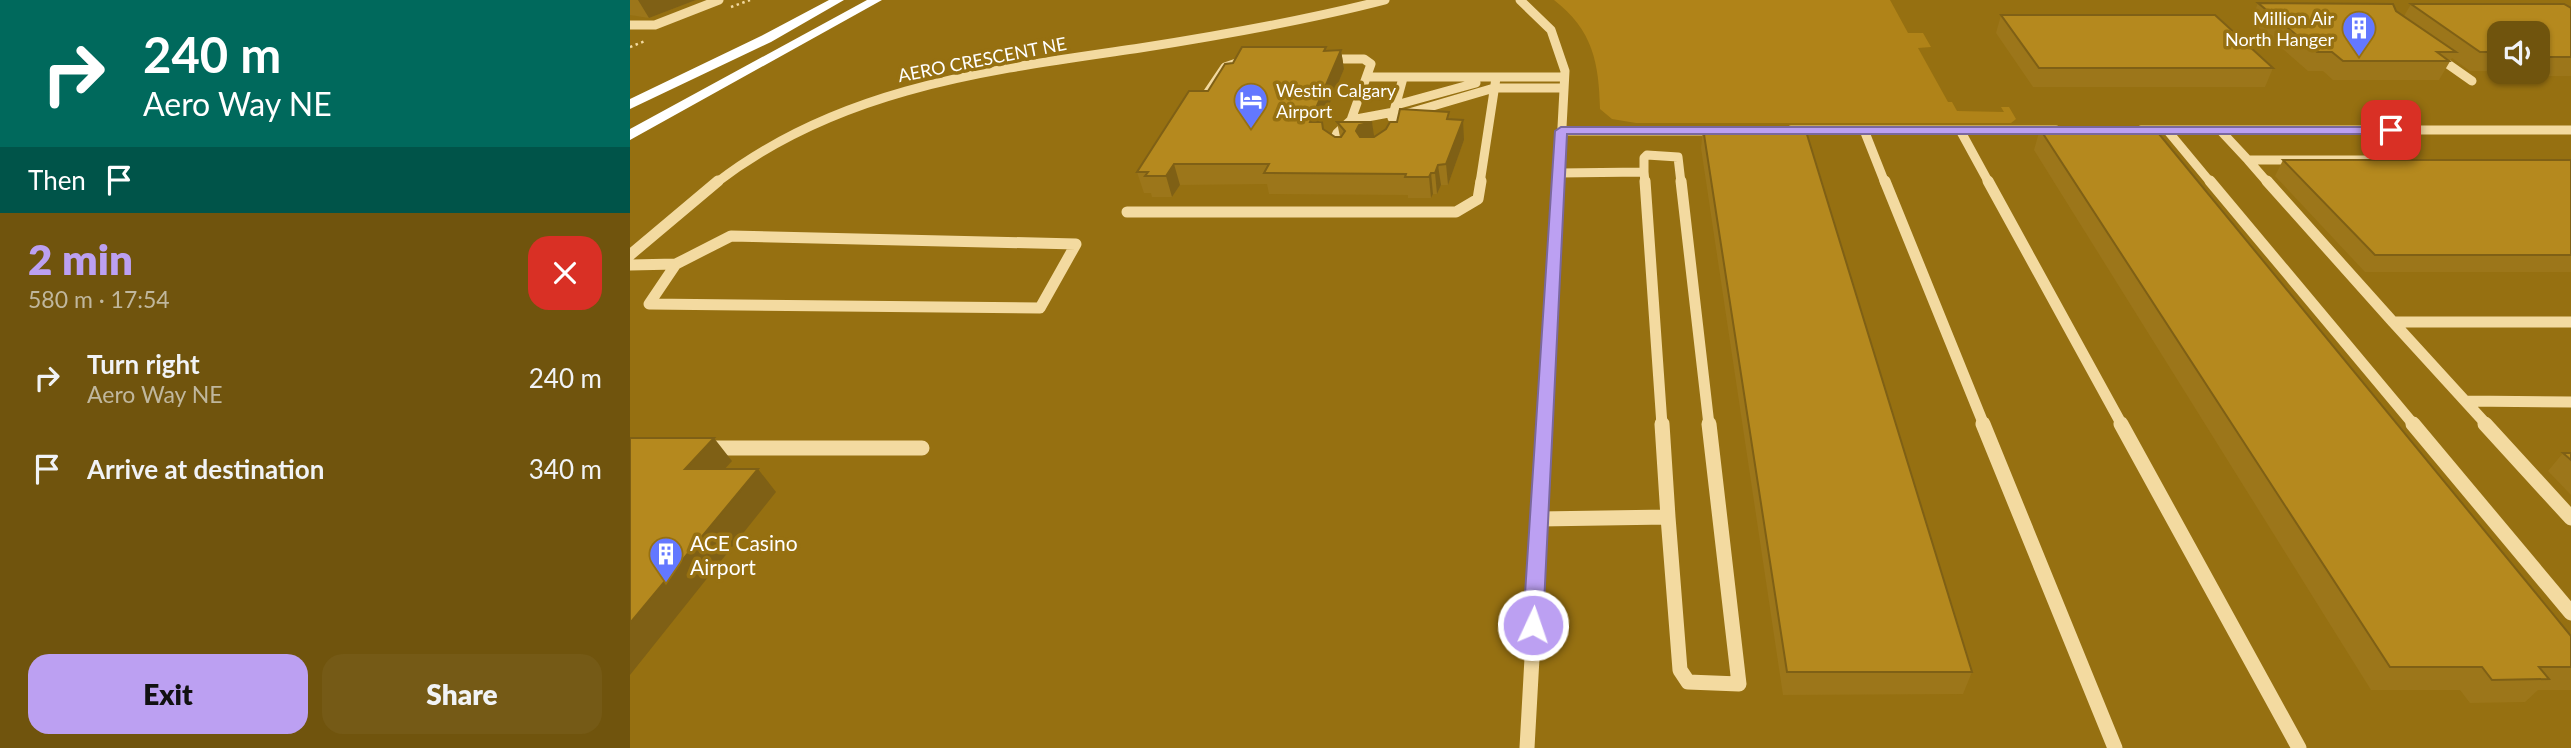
<!DOCTYPE html>
<html lang="en">
<head>
<meta charset="utf-8">
<style>
	body { margin:0; font-family:Lato,sans-serif; background:#755a16; color:#f1f3f6; height:100vh; display:flex; flex-direction:column; font-size:26px; white-space:nowrap }
	* { box-sizing:border-box; margin:0 }
	p { font-size:23px; color:#c0b79d }
	.icon { flex:none; width:38px; height:38px; fill:none; stroke:currentColor; stroke-width:2; stroke-linecap:round; stroke-linejoin:round }
	.map { position:relative; flex:1; overflow:hidden }
	.details { display:flex; flex-direction:column; background:#70540d; width:630px }
	.details>* { flex:none }
	.top-card { background:#00695c; color:#fff; overflow:hidden }
	.buttons { position:absolute; left:1857px; top:21px; display:grid; gap:14px }
	.buttons a { display:grid; place-items:center; width:63px; height:63px; border-radius:14px; background:#70540d; box-shadow:0 2px 5px #0004; font-size:35px }
	.pin { position:absolute; display:grid; place-items:center; width:60px; height:60px; color:#fff; margin:-30px; border-radius:14px; box-shadow:0 4px 10px #0006 }
	.me { position:absolute; width:77px; margin:-38px; rotate:3deg; stroke-linejoin:round; filter:drop-shadow(0 0 5px #0008) }
	.turn { display:flex; align-items:center; gap:24px; height:147px; padding:0 28px; font-size:32px }
	.turn .icon { width:91px; height:91px; stroke-width:2.5 }
	.turn b { display:block; font-size:49px; line-height:60px }
	.then { display:flex; align-items:center; height:66px; padding:0 28px; background:#0003; gap:14px; font-size:26px }
	.round { display:grid; place-items:center; flex:none; width:74px; height:74px; border-radius:21px; background:#755a16 }
	.headline { display:flex; align-items:center; justify-content:space-between; height:119px; padding:0 28px }
	h1 { font-size:42px; font-weight:800; line-height:52px; color:#bca0f2 }
	.cta { display:flex; gap:14px; margin-top:auto; padding:14px 28px }
	.cta a { flex:1; height:80px; border-radius:21px; background:#bca0f2; color:#111; font-size:28px; font-weight:800; line-height:80px; text-align:center }
	.cta a+a { background:#755a16; color:#f1f3f6 }
	ul { padding:0; list-style:none }
	li { display:flex; align-items:center; gap:21px; height:91px; padding:0 28px }
	li div { flex:1 }
	li b { display:block; font-size:26px }
	li em { font-style:normal }
	main { display:flex; flex:1; min-height:0 }
	.map>svg:first-child { display:block }
	.green { fill:#b08318 }
	.lines { fill:none; stroke-linecap:round; stroke-linejoin:round }
	.path { stroke:#f3daa0; stroke-width:2.5; stroke-dasharray:2.5 3.5; stroke-linecap:butt }
	.minor-far2 { stroke:#f3daa0; stroke-width:9 }
	.minor-far1 { stroke:#f3daa0; stroke-width:11 }
	.minor { stroke:#f3daa0; stroke-width:15 }
	.highway { fill:#fff; fill-rule:evenodd }
	.wall { fill:#9c761a; fill-rule:evenodd }
	.shaded-wall { fill:#7f6015 }
	.building { fill:#b5891e; stroke:#7f6015; stroke-width:2 }
	.route { fill:#bca0f2; stroke:#7a689d; stroke-width:2 }
	.labels { text-anchor:middle; dominant-baseline:central; stroke-width:7; stroke-linejoin:round; paint-order:stroke }
	.far-poi-label { font-size:18px; fill:#fff; stroke:#967011; text-anchor:end }
	.far-street-label { font-size:18px; fill:#fff; stroke:#967011 }
	.poi-label { font-size:21px; fill:#fff; stroke:#967011; text-anchor:start }
</style>
</head>
<body>
<main>
<section class="details">
<div class="top-card">
<div class="turn"><svg class="icon" aria-label="right" viewBox="0 0 24 24"><path d="M7 20v-9h11M14 6l5 5-5 5"/></svg><div><b>240 m</b>Aero Way NE</div></div>
<div class="then">Then<svg class="icon" aria-label="arrive" viewBox="0 0 24 24"><path d="M6 21V4h12l-3 4 3 4H6"/></svg></div>
</div>
<div class="headline"><div><h1>2 min</h1><p>580 m · 17:54</p></div><a class="round" style="background:#d93025;color:#fff"><svg class="icon" aria-label="close" viewBox="0 0 24 24"><path d="M6 6l12 12M18 6L6 18"/></svg></a></div>
<ul>
<li><svg class="icon" aria-label="right" viewBox="0 0 24 24"><path d="M7 20v-9h11M14 6l5 5-5 5"/></svg><div><b>Turn right</b><p>Aero Way NE</p></div><em>240 m</em></li>
<li><svg class="icon" aria-label="arrive" viewBox="0 0 24 24"><path d="M6 21V4h12l-3 4 3 4H6"/></svg><div><b>Arrive at destination</b></div><em>340 m</em></li>
</ul>
<div class="cta"><a>Exit</a><a>Share</a></div>
</section>
<div class="map">
<svg width="1941" height="748" viewBox="0 0 1941 748">
	<rect width="100%" height="100%" fill="#967011"/>
	<path class="green" d="M924 0H1260L1278 33H1293L1301 47 1288 48 1318 102H1322L1327 111 1374 112 1371 107H1379L1386 119 1381 123H1006L982 119 970 109C969 63 963 30 924 0Z"/>
	<g class="lines">
		<path class="path" d="M101 7 120 0
			M0 47 15 41"/>
		<path class="minor-far2" d="M890 0 921 30 935 71 929 183
			M0 25H25L89 0
			M1805 55 1842 81
			M696 59H734L741 64 731 92
			M737 77H934
			M572 101 595 67 618 59
			M766 105 846 83
			M764 111 773 78
			M762 118 864 88H934
			M721 120 764 112
			M1161 130H1426
			M1234 130 1255 183
			M1330 130 1359 183
			M1511 130H1941
			M1537 130 1581 183
			M1590 130 1618 160H1762
			M931 131H1087
			M709 149 702 145 707 133 721 120 727 103
			M1618 160 1638 183
			M1014 172 1015 183
			M929 173 1014 172V158L1017 155 1048 157 1051 183
			M86 183C210 87 360 70 510 48 593 35 674 21 755 0
			M850 183 866 78"/>
		<path class="minor-far1" d="M1015 181 1032 425
			M1051 181 1079 425
			M1255 181 1354 425
			M1358 181 1492 425
			M1580 181 1784 425
			M1637 181 1763 322
			M497 212H826L848 199 851 181
			M101 236 446 244 410 308 19 304 46 264Z
			M0 255 88 181
			M0 265 46 264
			M1835 401 1941 402
			M915 425 929 181
			M1857 425 1763 322H1941"/>
		<path class="minor" d="M1032 424 1038 517
			M1353 424 1485 748
			M1491 424 1669 748
			M1783 424 1941 613
			M1855 424 1941 518
			M77 448H292
			M909 519 1038 517 1050 670 1058 682 1109 684 1079 424
			M897 748 915 424"/>
		<path class="highway" d="M199 0H214L141 42 0 109V99L131 36Z
			M237 0H252L0 140V129Z"/>
	</g>
	<path class="wall" d="M0 0H66L19 18 0 15Z
		M1628 3 1766 11 1774 16 1781 4 1941 8V76H1864L1857 71H1840L1822 58 1809 80H1703L1693 71H1678L1621 21ZM1869 33H1908V72H1869Z
		M1371 15 1643 68 1635 87H1403L1366 33Z
		M696 47V50H711L714 69 692 122 693 129 705 137H710L707 122H742L744 137 820 119 834 140 818 185H811L807 194H803L801 198H778V195L639 194 637 184 550 185 542 197H522L521 193H514L507 172 603 63Z
		M1073 128 1342 672 1333 694 1153 695 1071 148Z
		M1410 129 1941 636V690H1908L1895 702 1840 703 1830 690H1741L1404 150Z
		M1653 160H1941V272H1735L1645 176Z
		M1933 453H1941V495L1918 471Z"/>
	<path class="shaded-wall" d="M8 0H66L19 18Z
		M711 50 714 69 692 122 696 142 680 122Z
		M833 120 834 140 818 185 816 164Z
		M742 122 745 142 732 145 726 131 729 125Z
		M544 164 550 185 542 197 536 176Z
		M808 165 811 185 807 194 805 173Z
		M801 173 803 194 801 198 799 177Z
		M84 438 102 461 74 492 55 469Z
		M128 469 146 492 0 675V623Z"/>
	<path class="building" d="M1628 3 1763 4 1766 11 1826 52H1807L1819 61H1713L1702 52H1687Z
		M1781 4H1934L1941 8V57H1908V33H1869V52H1850Z
		M1371 15H1585L1643 68H1409Z
		M612 47H696L694 51 711 50 680 122H692L693 129 705 137H711L715 131 707 122H742L729 125 726 131 730 137H744L756 129 760 122H767L770 109 819 112 817 119 833 120 816 164 808 165 805 173H801L799 177H775L776 174 634 173 639 164H544L536 176H515L518 172H507L559 91H578L595 64 603 63Z
		M1073 128H1175L1342 672H1157Z
		M1410 129H1525L1941 636V667H1909L1919 679 1862 680 1852 667H1760Z
		M1653 160H1941V255H1745Z
		M0 438H84L55 469H128L0 623Z
		M1933 453H1941V460Z"/>
	<path class="route" d="M931 127H1761L1767 130 1761 134H937L913 625 911 631 903 634 896 631 893 625 925 131Z"/>
	<defs>
		<g id="building-pin" transform="scale(1.75)"><path d="M0 17L-7.5 6A9.5 9.5 0 1 1 7.5 6Z" fill="#6378ff" stroke="#967011"/><path d="M-4-6H4V6H1V3H-1V6H-4ZM-2.5-4.3h1.7v1.8h-1.7ZM.8-4.3h1.7v1.8H.8ZM-2.5-1h1.7V.8h-1.7ZM.8-1h1.7V.8H.8Z" fill="#fff"/></g>
		<g id="hotel-pin" transform="scale(1.75)"><path d="M0 17L-7.5 6A9.5 9.5 0 1 1 7.5 6Z" fill="#6378ff" stroke="#967011"/><path d="M-6-4.5h1.5V1H6V5H4.5V3h-9V5H-6ZM-4 0a1.8 1.8 0 1 1 3.6 0ZM.5 0V-2.5h3Q6-2.5 6 0Z" fill="#fff"/></g>
	</defs>
	<g fill-rule="evenodd">
		<use href="#building-pin" x="1729" y="28"/>
		<use href="#hotel-pin" x="621" y="100"/>
		<use href="#building-pin" x="36" y="554"/>
	</g>
	<g class="labels">
		<g class="far-poi-label">
			<text x="1704" y="18">Million Air<tspan x="1704" dy="21">North Hanger</tspan></text>
			<text x="646" y="90" text-anchor="start">Westin Calgary<tspan x="646" dy="21">Airport</tspan></text>
		</g>
		<g class="far-street-label">
			<text transform="translate(352 59) rotate(-11)">AERO CRESCENT NE</text>
		</g>
		<g class="poi-label">
			<text x="60" y="542">ACE Casino<tspan x="60" dy="24">Airport</tspan></text>
		</g>
	</g>
</svg>
<div class="buttons">
<a><svg class="icon" aria-label="sound" viewBox="0 0 24 24"><path d="M4 9h4l5-4v14l-5-4H4zM17 9q2 3 0 6"/></svg></a>
</div>
<div class="pin" style="left:1761px;top:130px;background:#d93025"><svg class="icon" aria-label="arrive" viewBox="0 0 24 24"><path d="M6 21V4h12l-3 4 3 4H6"/></svg></div>
<svg class="me" style="left:903px;top:625px" viewBox="-20 -20 40 40"><circle r="17" fill="#bca0f2" stroke="#fff" stroke-width="3"/><path d="M0-11L8 9 0 5-8 9z" fill="#fff"/></svg>
</div>
</main>
</body>
</html>
